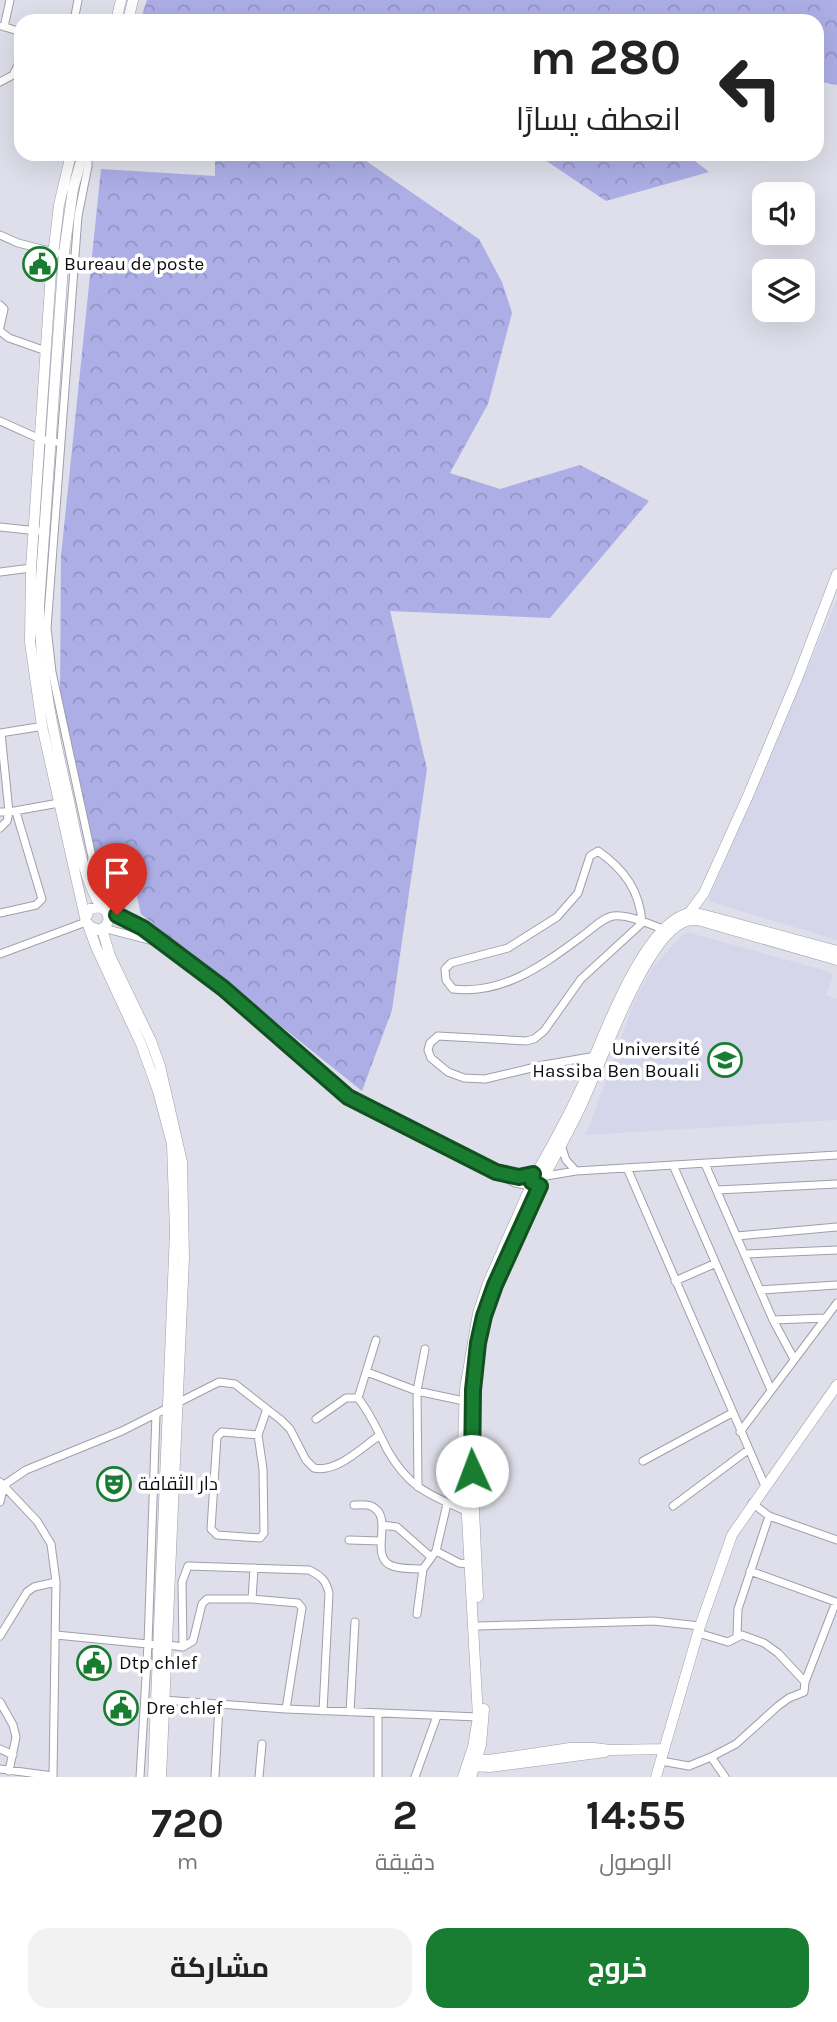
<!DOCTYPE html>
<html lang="ar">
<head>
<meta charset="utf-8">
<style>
	body { margin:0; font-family:Karla,Cairo,sans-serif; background:#f2f2f2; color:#222; direction:rtl; height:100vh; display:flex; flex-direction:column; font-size:26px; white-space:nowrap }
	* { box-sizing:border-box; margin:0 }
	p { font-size:23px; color:#767676 }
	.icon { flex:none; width:38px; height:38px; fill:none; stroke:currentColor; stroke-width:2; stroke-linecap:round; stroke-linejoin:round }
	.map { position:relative; height:1777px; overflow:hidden; direction:ltr }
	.panel { display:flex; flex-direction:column; background:#fff; flex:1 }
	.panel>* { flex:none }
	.banner { position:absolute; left:14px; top:14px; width:810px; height:147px; border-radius:21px; box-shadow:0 7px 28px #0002; direction:rtl; background:#fff; color:#222; overflow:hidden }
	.buttons { position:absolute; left:752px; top:182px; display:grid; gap:14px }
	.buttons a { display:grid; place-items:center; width:63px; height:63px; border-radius:14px; background:#fff; box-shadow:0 7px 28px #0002; font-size:35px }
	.pin { position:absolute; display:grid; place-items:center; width:60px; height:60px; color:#fff; margin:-72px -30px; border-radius:50% 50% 50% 0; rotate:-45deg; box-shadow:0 0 7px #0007 }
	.pin .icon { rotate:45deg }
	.me { position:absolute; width:77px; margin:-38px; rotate:358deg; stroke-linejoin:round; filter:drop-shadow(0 0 5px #0008) }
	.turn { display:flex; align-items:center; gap:24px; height:147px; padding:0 28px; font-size:32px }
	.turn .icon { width:91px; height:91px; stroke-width:2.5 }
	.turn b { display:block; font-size:49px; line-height:60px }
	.eta { display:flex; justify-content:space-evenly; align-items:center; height:119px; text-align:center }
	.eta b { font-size:42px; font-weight:700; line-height:49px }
	.button { display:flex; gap:14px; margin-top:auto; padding:14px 28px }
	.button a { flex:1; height:80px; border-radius:21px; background:#187d30; color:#fff; font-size:28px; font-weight:700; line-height:80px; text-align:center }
	.button a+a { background:#f2f2f2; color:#222 }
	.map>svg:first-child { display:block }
	.built { fill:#d5d6e9 }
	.forest { fill:url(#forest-crowns) }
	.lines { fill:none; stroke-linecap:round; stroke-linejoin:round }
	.minor-casing { stroke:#9f9faa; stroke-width:9 }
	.major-casing { stroke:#9f9faa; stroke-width:11 }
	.minor { stroke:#fff; stroke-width:7 }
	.major { stroke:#fff; stroke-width:10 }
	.route-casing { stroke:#10511f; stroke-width:18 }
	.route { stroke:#187d30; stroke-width:12 }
	.labels { text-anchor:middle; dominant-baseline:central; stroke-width:7; stroke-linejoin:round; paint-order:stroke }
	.poi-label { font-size:19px; fill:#0e0e12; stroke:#fff; text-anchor:start }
</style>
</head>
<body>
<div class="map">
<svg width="837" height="1777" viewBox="0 0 837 1777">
	<defs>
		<pattern id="forest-crowns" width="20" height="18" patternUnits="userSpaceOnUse" patternTransform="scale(1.75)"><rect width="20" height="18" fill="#adaee6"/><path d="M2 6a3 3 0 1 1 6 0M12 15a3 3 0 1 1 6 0" fill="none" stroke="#9494c4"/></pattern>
	</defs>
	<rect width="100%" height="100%" fill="#dedfea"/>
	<path class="built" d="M837 599V940L708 901Z
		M687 932 827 971 833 976 826 995 837 999V1120L586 1135 635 999 652 968 680 937Z"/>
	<path class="forest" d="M147 0H837V85L817 81V21H140Z
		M215 154H356L479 239 502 282 512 313 488 404 450 473 500 489 580 465 649 501 550 618 390 611 427 769 392 1010 362 1091 141 914 134 884 97 865 60 696 61 556 101 169 215 176Z
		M536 154H686L709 172 606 201Z"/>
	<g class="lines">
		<g class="minor-casing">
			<path id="minor" d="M74 21 78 0
				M2 26 21 32
				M4 27 10 0
				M0 82 13 75 21 59
				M0 235 18 243 57 253
				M0 305 4 309 0 327
				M0 331 9 338 46 351
				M0 421 40 439 55 442
				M0 527 38 531
				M0 572 31 568
				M0 733 44 726
				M0 812H9L1 733
				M0 828 7 821 9 812 59 803
				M85 874 91 866 92 857 52 672 47 628 78 216 88 166V154
				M106 911 136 924 179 954 278 1034 339 1090 358 1103 515 1183 525 1185 532 1183
				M0 913 36 905 42 899 16 812
				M103 928 157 942
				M0 954 86 922
				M596 1056 544 1065 485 1079 464 1078 448 1072 431 1058 428 1050 430 1043 438 1036 526 1041 534 1039 544 1031 581 979 642 923C640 891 624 869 598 851L590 856 578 893 557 917 508 948 451 963 445 969 446 980 453 989C503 995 543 965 581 937 591 930 602 918 613 916 629 914 651 925 666 930
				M561 1145 566 1160 576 1171
				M705 1164 773 1320 794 1359
				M673 1165 771 1390
				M627 1168 765 1486
				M507 1175 518 1177 533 1174
				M546 1176 576 1171 837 1155
				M717 1190 837 1184
				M737 1236 837 1227
				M746 1254 837 1250
				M675 1281 714 1264
				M760 1290 837 1285
				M773 1320 826 1318
				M367 1372 417 1391 464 1401
				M358 1398 376 1340
				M316 1419 346 1398H358C371 1414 379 1434 388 1451 411 1491 432 1495 470 1513
				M740 1432 837 1303
				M258 1435 222 1432 217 1437 211 1529 217 1535 260 1538 264 1533 263 1469 258 1435 267 1409
				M643 1461 732 1413
				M0 1482 37 1521 51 1544 56 1582 53 1777
				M418 1487 417 1391 425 1349
				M0 1502 4 1485 26 1470 122 1431 219 1382 235 1384 281 1420 290 1429 306 1460 314 1468C337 1473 361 1448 380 1435
				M752 1503 769 1516 837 1540
				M354 1505C358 1505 367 1504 371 1506 395 1516 369 1554 390 1565 399 1570 413 1568 423 1569
				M673 1506 748 1450
				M382 1525 397 1527 431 1557
				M349 1540 381 1541
				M436 1551 459 1563 469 1564
				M252 1599 254 1568
				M417 1614 423 1569 436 1551 447 1504
				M479 1626 654 1621 700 1626
				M698 1633 728 1642 742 1635 764 1643 778 1653 805 1682
				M56 1635 158 1645
				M0 1636 27 1592 34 1587 56 1582
				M737 1636 738 1609 769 1516
				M168 1645 183 1647 182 1582 188 1566 309 1570C321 1576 326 1580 329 1593L323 1711
				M183 1647 193 1641 202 1604 207 1599H252L298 1603 302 1608 286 1709
				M163 1700 286 1709 478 1717
				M0 1702 13 1725 16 1737 9 1771
				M350 1712 355 1622
				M378 1713V1777
				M0 1749 13 1755
				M711 1757 725 1777
				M661 1761 689 1766 711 1757 736 1744 778 1706 789 1698 804 1692 805 1682 836 1602 750 1571
				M0 1769 53 1776
				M140 1777 148 1644 156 1414
				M215 1777 219 1705
				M259 1777 262 1744
				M415 1777 437 1716"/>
		</g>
		<g class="major-casing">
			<path id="major" d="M116 21 121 0
				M128 21 133 0
				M71 154 59 205 51 272 31 568 30 642 42 726 86 922 91 927 99 930 106 926 109 919 106 911 99 907 90 909 86 917
				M83 154 73 189 64 252 39 606C40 673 54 736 69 801 77 838 82 875 101 907
				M95 891 130 920
				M687 916 704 893 747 798 797 679 837 574
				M88 925 96 947 141 1044 158 1091 172 1144 175 1231 153 1777
				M102 929 110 956 151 1041 160 1066 182 1162 184 1258 161 1777
				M537 1172C553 1144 569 1115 582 1086 601 1044 640 929 686 914 693 912 701 914 708 916L837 951
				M545 1175C558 1151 571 1128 582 1104 601 1063 644 941 682 923 687 920 693 920 698 920L837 960
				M478 1597 471 1444 473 1390 478 1343 495 1285 540 1187
				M473 1760H489L570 1748H594L610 1750 664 1749
				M471 1766 490 1767 605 1752
				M463 1777 473 1747 478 1717 463 1444 465 1389 478 1313 488 1283 532 1183
				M471 1777 481 1745 484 1709
				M656 1777 700 1626 732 1535 837 1385"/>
		</g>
		<use href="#minor" class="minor"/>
		<use href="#major" class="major"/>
	</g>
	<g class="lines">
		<g class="route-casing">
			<path id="route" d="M117 915 143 928 223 988 348 1097 496 1172 519 1177 533 1174 532 1182 540 1186 495 1285 484 1316 478 1343 473 1390 472 1471"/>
		</g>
		<use href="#route" class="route"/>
	</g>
	<defs>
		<g id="civic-ring" transform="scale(1.75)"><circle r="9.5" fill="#fff" stroke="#187d30" stroke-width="1.5"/><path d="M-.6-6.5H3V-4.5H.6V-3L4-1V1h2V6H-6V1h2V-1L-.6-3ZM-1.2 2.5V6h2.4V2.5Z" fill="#187d30"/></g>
		<g id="university-ring" transform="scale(1.75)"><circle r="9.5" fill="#fff" stroke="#187d30" stroke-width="1.5"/><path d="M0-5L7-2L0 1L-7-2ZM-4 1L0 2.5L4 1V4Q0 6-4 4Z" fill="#187d30"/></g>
		<g id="theatre-ring" transform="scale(1.75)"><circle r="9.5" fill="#fff" stroke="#187d30" stroke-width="1.5"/><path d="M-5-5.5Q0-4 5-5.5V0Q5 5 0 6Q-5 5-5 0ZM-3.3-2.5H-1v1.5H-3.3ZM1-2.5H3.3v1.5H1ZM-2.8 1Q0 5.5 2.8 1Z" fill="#187d30"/></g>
	</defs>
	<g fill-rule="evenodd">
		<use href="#civic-ring" x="40" y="264"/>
		<use href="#university-ring" x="725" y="1060"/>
		<use href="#theatre-ring" x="114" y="1484"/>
		<use href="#civic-ring" x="94" y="1663"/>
		<use href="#civic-ring" x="121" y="1708"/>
	</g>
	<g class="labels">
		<g class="poi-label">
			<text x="64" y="264">Bureau de poste</text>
			<text x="700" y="1049" text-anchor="end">Université<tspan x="700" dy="22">Hassiba Ben Bouali</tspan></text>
			<text x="138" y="1484">دار الثقافة</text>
			<text x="119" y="1663">Dtp chlef</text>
			<text x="146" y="1708">Dre chlef</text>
		</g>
	</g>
</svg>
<div class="buttons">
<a><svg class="icon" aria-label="sound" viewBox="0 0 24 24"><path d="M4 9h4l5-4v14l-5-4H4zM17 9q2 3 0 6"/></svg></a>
<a><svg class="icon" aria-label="layers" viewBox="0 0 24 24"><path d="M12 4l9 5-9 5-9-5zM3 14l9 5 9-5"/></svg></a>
</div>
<div class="pin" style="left:117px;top:915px;background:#d93025"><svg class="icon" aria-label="arrive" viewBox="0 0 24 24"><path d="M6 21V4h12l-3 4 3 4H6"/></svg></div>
<svg class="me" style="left:472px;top:1471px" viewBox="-20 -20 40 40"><circle r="19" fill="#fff"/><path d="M0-13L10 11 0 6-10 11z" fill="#187d30"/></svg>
<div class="banner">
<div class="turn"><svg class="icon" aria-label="left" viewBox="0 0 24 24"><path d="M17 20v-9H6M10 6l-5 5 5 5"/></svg><div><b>280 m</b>انعطف يسارًا</div></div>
</div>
</div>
<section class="panel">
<div class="eta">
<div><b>14:55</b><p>الوصول</p></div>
<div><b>2</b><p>دقيقة</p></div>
<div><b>720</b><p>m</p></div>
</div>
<div class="button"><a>خروج</a><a>مشاركة</a></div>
</section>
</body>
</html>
